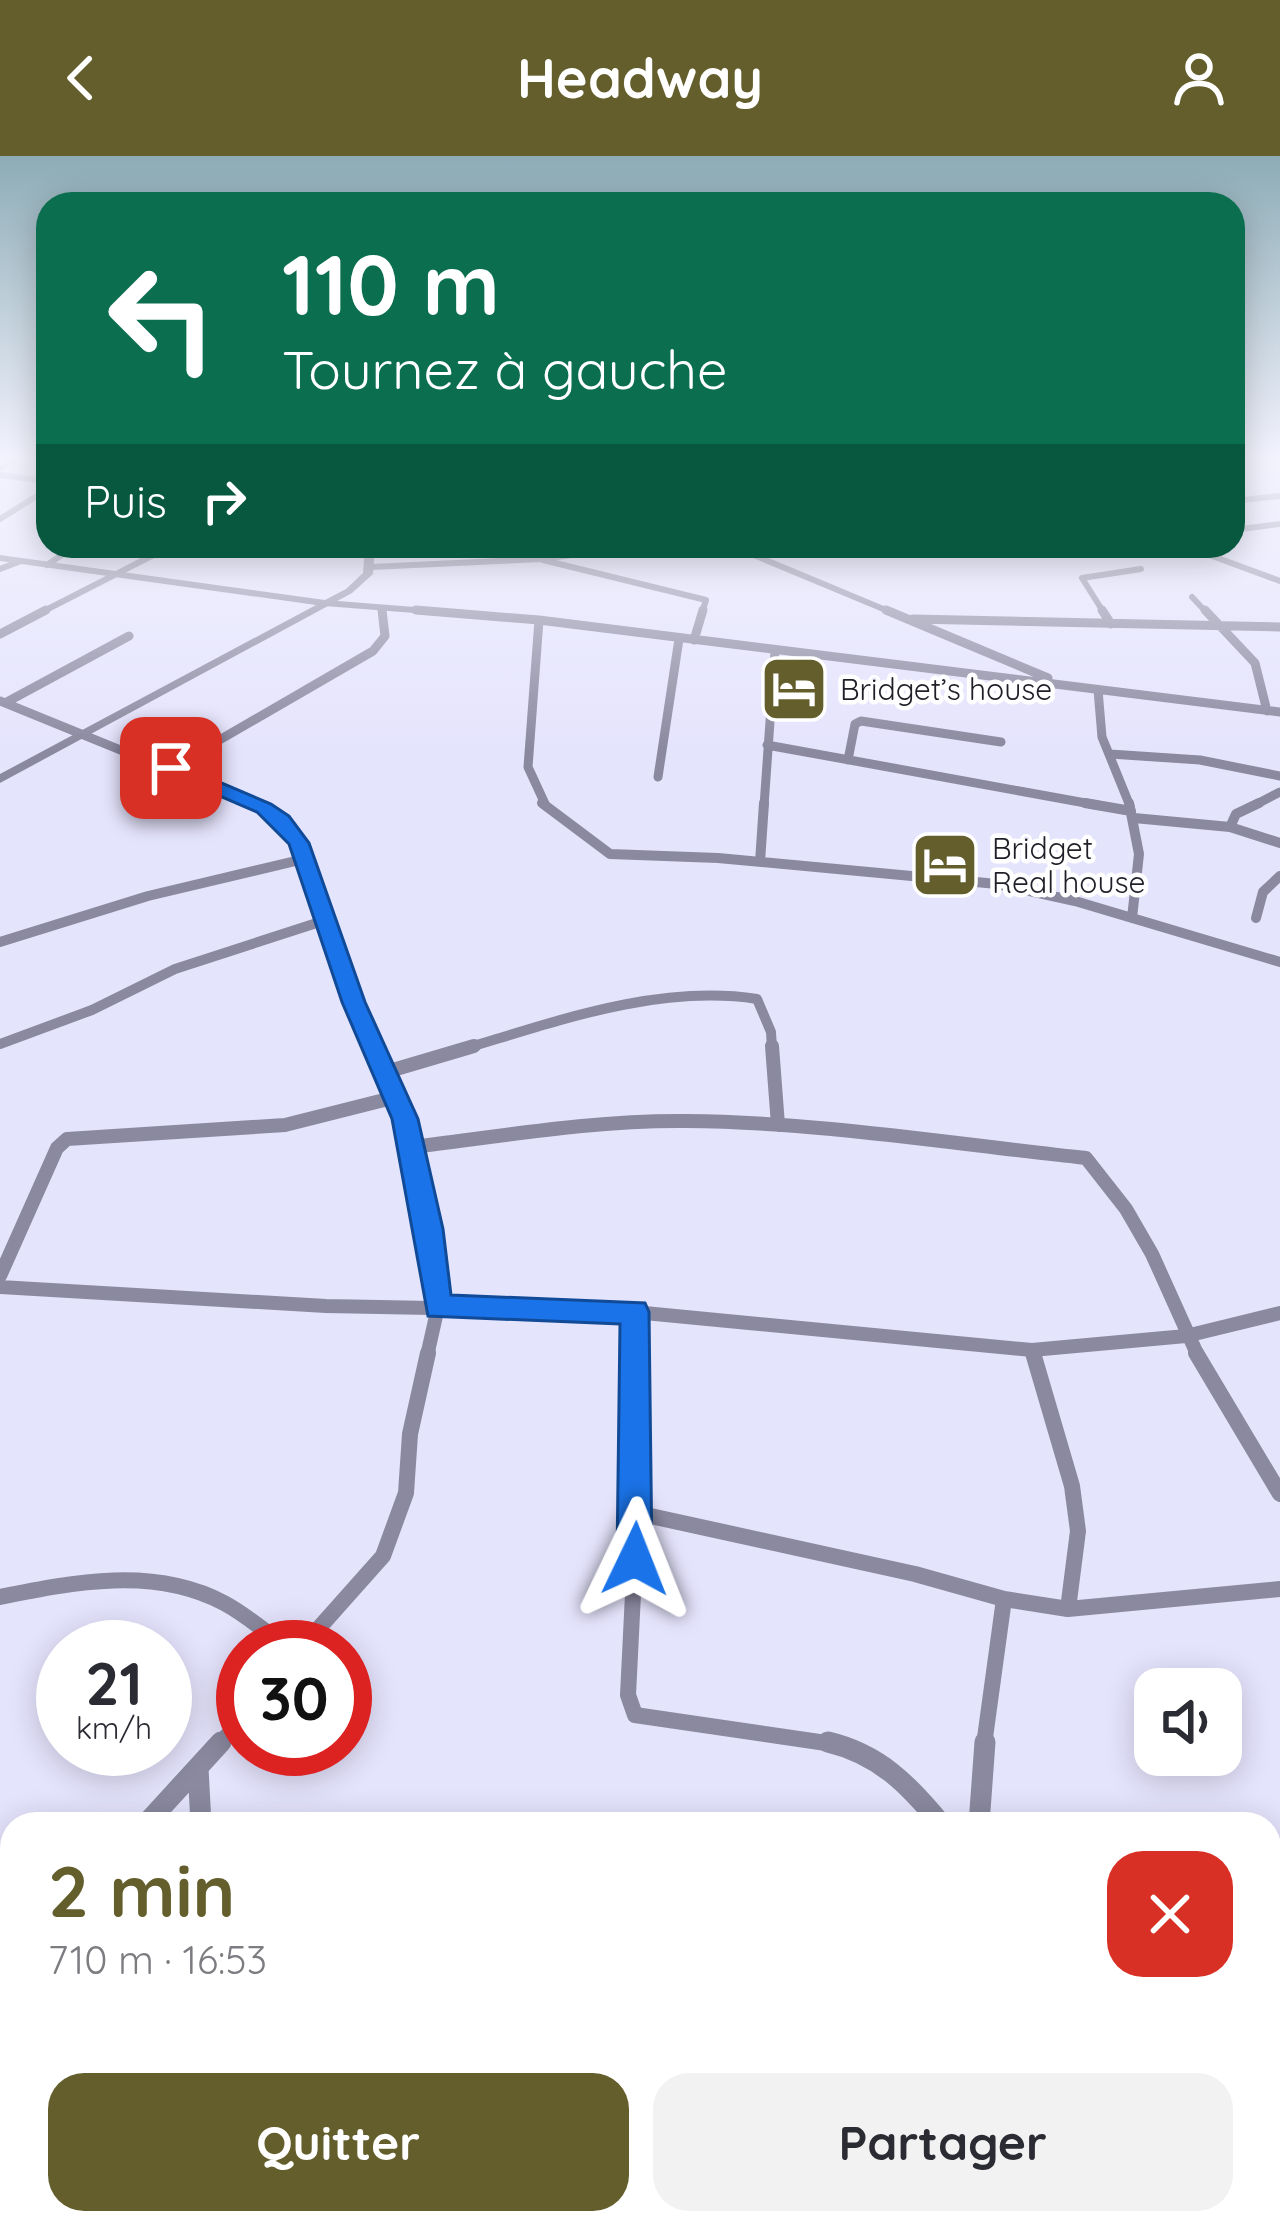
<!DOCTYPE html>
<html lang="fr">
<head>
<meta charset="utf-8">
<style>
	body { margin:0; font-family:Quicksand,sans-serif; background:#f2f2f3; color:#2b2b33; height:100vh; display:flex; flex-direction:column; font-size:45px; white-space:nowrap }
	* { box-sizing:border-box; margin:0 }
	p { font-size:39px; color:#7c7c81 }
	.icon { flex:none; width:66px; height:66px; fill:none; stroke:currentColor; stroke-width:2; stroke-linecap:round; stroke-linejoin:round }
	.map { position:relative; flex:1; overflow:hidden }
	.panel { position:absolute; left:0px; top:1656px; width:1281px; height:423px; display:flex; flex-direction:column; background:#fff; border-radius:36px 36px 0 0; box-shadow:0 6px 30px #0003 }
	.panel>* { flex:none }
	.top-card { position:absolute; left:36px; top:36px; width:1209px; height:366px; border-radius:36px; box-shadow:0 6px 30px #0003; background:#0b6e4f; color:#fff; overflow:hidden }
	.fabs { position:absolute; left:1134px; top:1512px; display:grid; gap:24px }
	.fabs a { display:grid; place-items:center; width:108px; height:108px; border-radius:24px; background:#fff; box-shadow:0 6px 30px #0003; font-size:60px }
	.speed { position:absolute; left:36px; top:1464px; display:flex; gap:24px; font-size:60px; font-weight:700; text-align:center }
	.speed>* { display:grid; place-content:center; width:156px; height:156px; border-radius:50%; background:#fff; box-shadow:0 6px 30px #0003; line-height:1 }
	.speed small { font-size:30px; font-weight:400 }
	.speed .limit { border:18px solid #d22; background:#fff; color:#111 }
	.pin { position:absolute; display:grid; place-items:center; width:102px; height:102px; color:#fff; margin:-51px; border-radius:24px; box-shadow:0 6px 18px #0006 }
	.me { position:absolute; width:132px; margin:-66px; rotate:2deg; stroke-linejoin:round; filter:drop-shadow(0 0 9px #0008) }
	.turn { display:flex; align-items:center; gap:42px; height:252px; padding:0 48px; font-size:54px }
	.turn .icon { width:156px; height:156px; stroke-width:2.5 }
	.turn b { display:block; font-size:84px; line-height:102px }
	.then { display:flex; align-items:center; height:114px; padding:0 48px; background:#0003; gap:24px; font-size:45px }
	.round { display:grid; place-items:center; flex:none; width:126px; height:126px; border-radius:36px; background:#f2f2f3 }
	.head { display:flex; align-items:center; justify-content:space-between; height:204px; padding:0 48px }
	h1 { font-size:72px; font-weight:700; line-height:90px; color:#635e2b }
	.action { display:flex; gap:24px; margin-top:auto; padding:24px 48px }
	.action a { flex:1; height:138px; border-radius:36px; background:#635e2b; color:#fff; font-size:48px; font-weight:700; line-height:138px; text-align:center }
	.action a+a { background:#f2f2f3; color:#2b2b33 }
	header { display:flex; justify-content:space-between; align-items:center; height:156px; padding:0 48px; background:#635e2b; color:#fff; font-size:54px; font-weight:700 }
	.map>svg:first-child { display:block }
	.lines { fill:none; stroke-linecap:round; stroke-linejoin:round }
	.stream { stroke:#a6a16c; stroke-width:8 }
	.minor-far5 { stroke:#8b899f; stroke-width:6 }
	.minor-far4 { stroke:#8b899f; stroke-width:9 }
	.minor-far3 { stroke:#8b899f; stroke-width:10 }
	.minor-far2 { stroke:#8b899f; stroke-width:14 }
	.minor-far1 { stroke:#8b899f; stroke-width:16 }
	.minor { stroke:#8b899f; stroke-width:21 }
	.tertiary { fill:#8b899f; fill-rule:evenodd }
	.route { fill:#1a73e8; stroke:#114b97; stroke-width:3 }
	.labels { text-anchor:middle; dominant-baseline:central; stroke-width:9; stroke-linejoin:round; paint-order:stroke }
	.far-poi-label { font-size:30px; fill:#1f1f28; stroke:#fff; text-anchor:start }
</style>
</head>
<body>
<header><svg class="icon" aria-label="back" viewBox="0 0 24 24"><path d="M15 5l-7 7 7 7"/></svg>Headway<svg class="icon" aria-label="person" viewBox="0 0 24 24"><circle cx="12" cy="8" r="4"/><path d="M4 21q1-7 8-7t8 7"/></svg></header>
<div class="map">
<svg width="1280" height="2078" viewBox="0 0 1280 2078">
	<rect width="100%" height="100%" fill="#e5e4fd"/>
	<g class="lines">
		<path class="stream" d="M1269 1889 1280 1884
			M711 2067 712 2078
			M493 2078 496 2067
			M1102 2078 1112 2067"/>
		<path class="minor-far5" d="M0 312 15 303
			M0 319 48 325
			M1233 345 1280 340
			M0 363 48 333
			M1233 374 1280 368
			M732 390 893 457
			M1185 390 1280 425
			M543 404 706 444 702 457
			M47 409 75 390
			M371 411 542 403 639 390
			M0 413 21 405
			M1192 441 1207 457
			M325 447 453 457
			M40 457 171 390
			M1104 457 1082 422 1141 413"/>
		<path class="minor-far4" d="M416 454 539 464 1280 556
			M886 454 1048 522
			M1102 454 1111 468
			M1205 454 1255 507 1267 555
			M913 463 1280 471
			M539 464 528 611 546 650
			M0 478 46 454
			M694 484 703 454
			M1098 534 1102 581 1130 650
			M0 545 258 650
			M5 547 129 480
			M767 589 1102 650
			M1110 598 1200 604 1280 620
			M848 604 855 568 861 565 1001 586
			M171 612 373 495 385 480 382 454
			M658 621 679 483
			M764 650 775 495
			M1253 650 1280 636"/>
		<path class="minor-far3" d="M251 647 282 664 299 687 374 893
			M542 647 610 698 718 702 997 728 1075 745 1280 806
			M1085 647 1131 655
			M1129 647 1139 698 1132 762
			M1134 662 1230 671 1280 687
			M1230 671 1236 658 1259 647
			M760 706 764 647
			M1256 762 1263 736 1280 720
			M0 786 148 740 304 703
			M0 888 92 854 175 813 326 764
			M464 893C557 865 659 828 757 843L771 876 772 893"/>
		<path class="minor-far2" d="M373 890 405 963 429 1073 438 1151 427 1200
			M772 890 778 969
			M386 916 474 890
			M413 991C503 980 595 964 686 965 819 966 953 988 1086 1002L1126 1053 1152 1098 1198 1200
			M0 1120 57 992 67 983 285 969 396 941
			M0 1131 326 1150 634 1156 1032 1194 1186 1180 1280 1157
			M634 1156 635 1200
			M1032 1194 1034 1200"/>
		<path class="minor-far1" d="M635 1197 637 1357 628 1539 635 1559 840 1589
			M1033 1197 1072 1330 1078 1375 1068 1453
			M1196 1197 1280 1338
			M637 1357 915 1418 1004 1443 1068 1453 1280 1433
			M0 1441C74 1426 154 1410 224 1447 247 1459 266 1477 287 1491
			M302 1491 383 1400 406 1337 410 1278 428 1197
			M219 1589 243 1562
			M984 1589 1004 1443"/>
		<path class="minor" d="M828 1586C879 1598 909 1629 941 1668
			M198 1612 201 1668
			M146 1668 221 1586
			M979 1668 985 1586
			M0 1805 12 1794
			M236 2067 237 2078
			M1065 2067 1068 2078"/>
		<path class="tertiary" d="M365 390H375L373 418 352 437 0 627V618L316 449 0 405V399L325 444 346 433 363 417Z"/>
	</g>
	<linearGradient id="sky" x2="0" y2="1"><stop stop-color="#8dacb6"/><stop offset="0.51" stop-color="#f3f3fe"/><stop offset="1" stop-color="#f3f3fe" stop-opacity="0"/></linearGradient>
	<rect width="1280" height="594" fill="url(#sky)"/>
	<path class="route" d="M164 608H177L271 648 289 660 309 687 365 846 418 963 443 1073 451 1139 645 1147 649 1156 652 1403 647 1415 635 1420 622 1415 617 1403 620 1168 428 1160 392 963 342 846 289 688 257 656 164 616Z"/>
	<defs>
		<g id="hotel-square" transform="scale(3.45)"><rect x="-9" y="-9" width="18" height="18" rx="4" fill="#635e2b" stroke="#fff"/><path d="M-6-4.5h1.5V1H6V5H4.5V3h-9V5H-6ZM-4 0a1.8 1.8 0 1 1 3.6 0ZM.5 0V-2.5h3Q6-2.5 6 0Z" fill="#fff"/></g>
	</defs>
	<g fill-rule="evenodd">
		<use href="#hotel-square" x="794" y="533"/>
		<use href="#hotel-square" x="945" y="709"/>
	</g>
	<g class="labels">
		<g class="far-poi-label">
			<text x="840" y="533">Bridget’s house</text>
			<text x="992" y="692">Bridget<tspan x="992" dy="34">Real house</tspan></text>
		</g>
	</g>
</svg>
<div class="fabs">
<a><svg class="icon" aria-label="sound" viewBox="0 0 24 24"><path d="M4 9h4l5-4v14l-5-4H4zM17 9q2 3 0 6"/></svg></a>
</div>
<div class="speed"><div>21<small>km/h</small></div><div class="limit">30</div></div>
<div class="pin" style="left:171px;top:612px;background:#d93025"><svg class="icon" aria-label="arrive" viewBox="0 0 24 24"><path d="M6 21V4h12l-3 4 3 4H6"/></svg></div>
<svg class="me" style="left:635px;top:1403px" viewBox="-20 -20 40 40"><path d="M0-17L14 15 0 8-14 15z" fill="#1a73e8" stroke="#fff" stroke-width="4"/></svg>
<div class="top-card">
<div class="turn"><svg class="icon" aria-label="left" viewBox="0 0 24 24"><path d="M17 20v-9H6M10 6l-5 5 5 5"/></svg><div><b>110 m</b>Tournez à gauche</div></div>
<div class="then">Puis<svg class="icon" aria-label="right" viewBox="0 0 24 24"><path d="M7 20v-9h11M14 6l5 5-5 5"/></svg></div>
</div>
<section class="panel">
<div class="head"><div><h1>2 min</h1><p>710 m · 16:53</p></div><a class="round" style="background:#d93025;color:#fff"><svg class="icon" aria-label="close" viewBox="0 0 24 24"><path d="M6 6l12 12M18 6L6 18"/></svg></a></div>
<div class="action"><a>Quitter</a><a>Partager</a></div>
</section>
</div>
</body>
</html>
